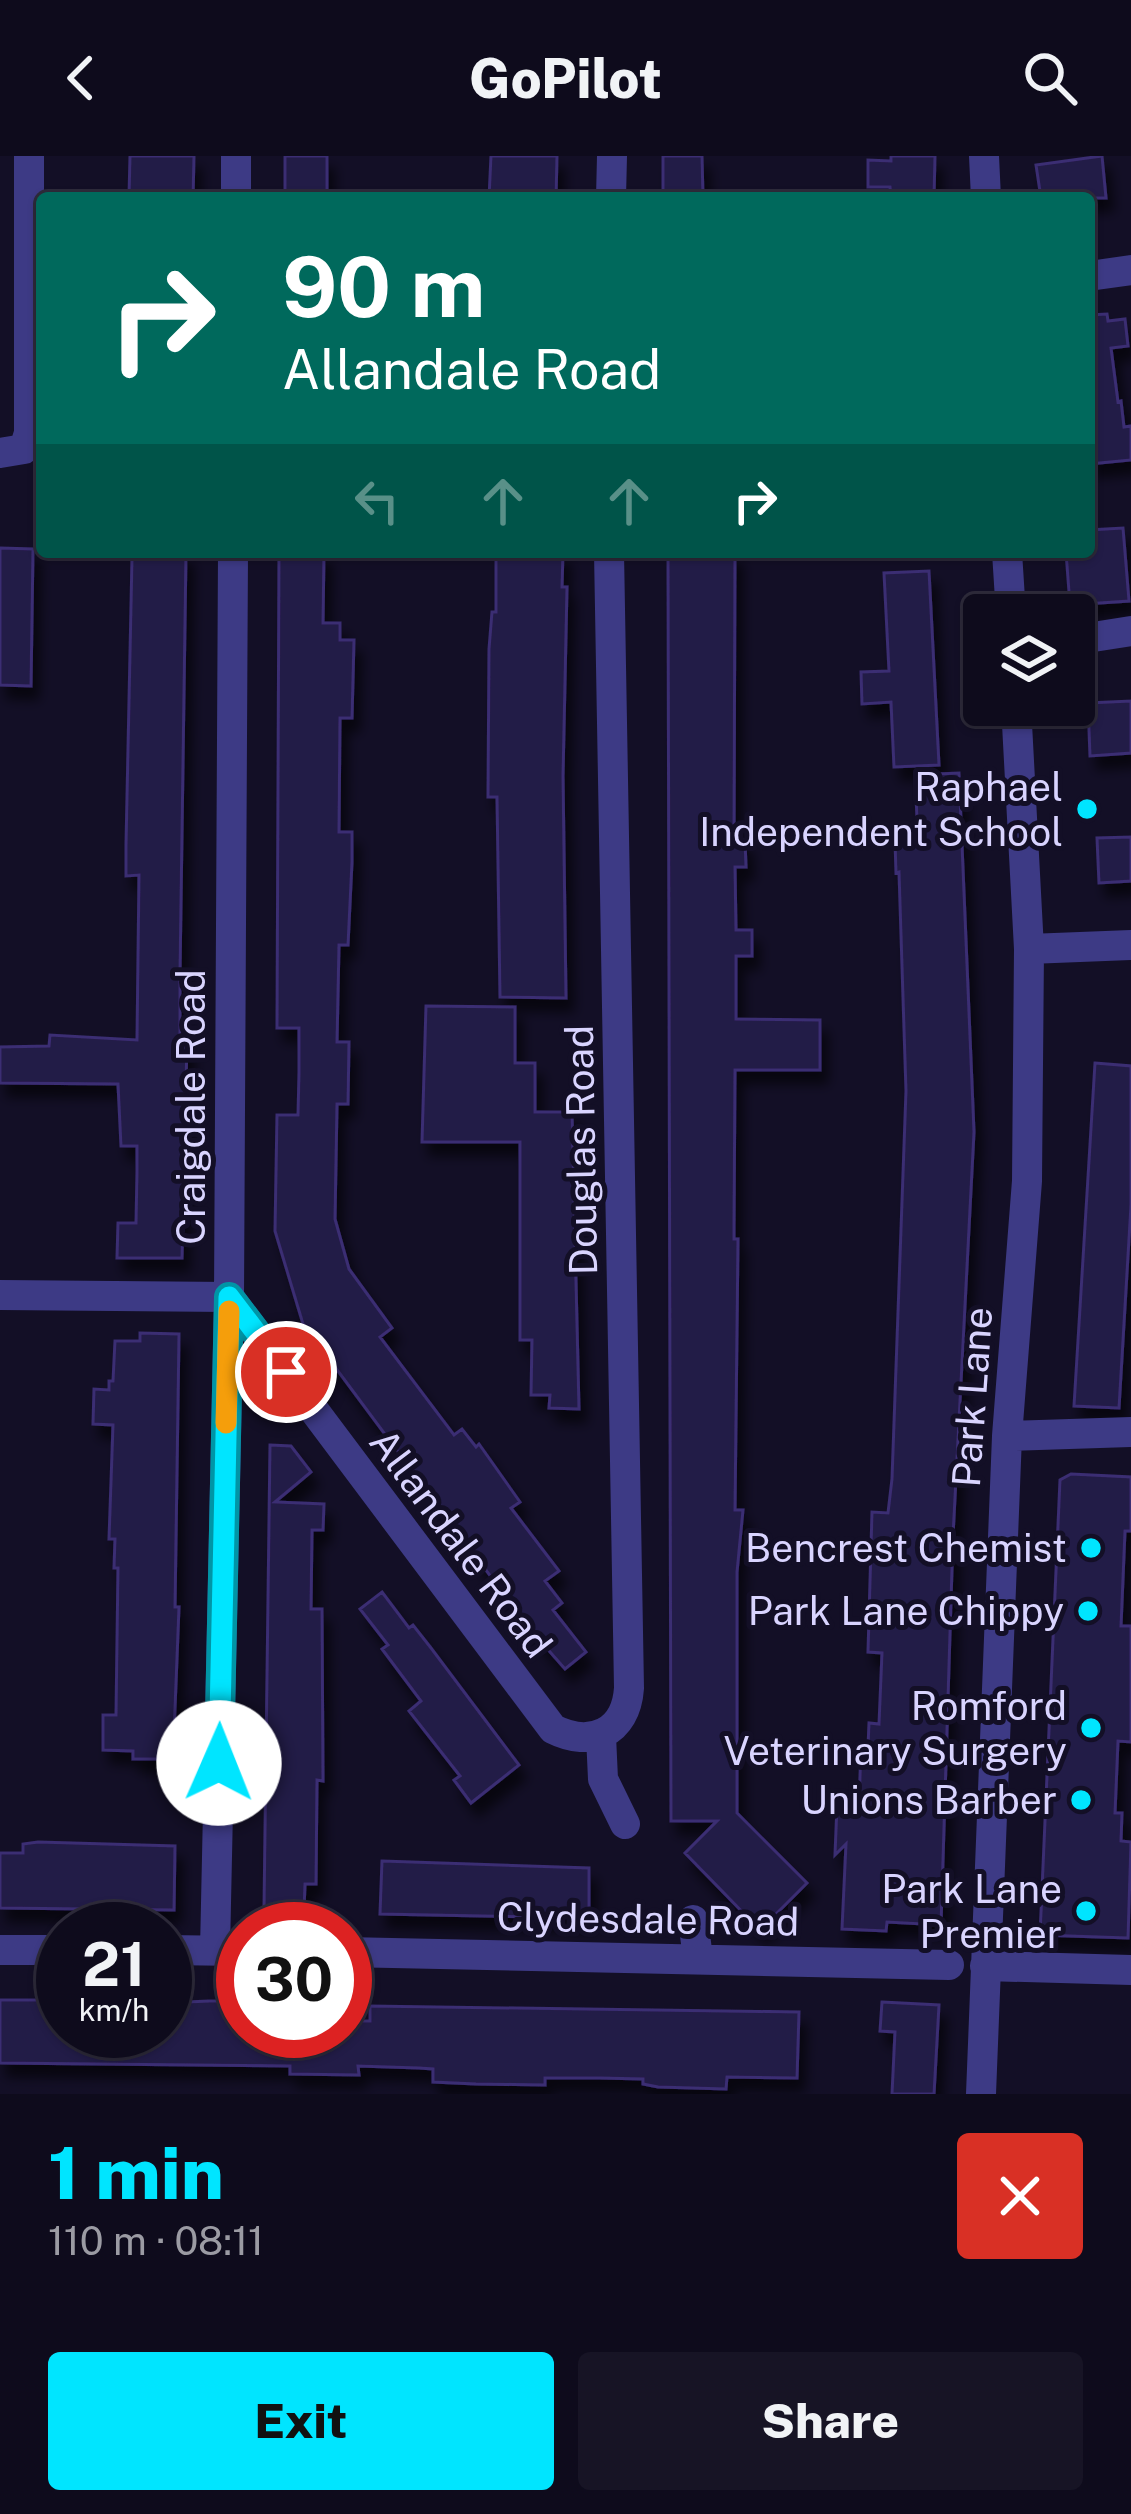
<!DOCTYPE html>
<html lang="en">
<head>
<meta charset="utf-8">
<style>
	body { margin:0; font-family:"Public Sans",sans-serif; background:#171425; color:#f1f3f6; height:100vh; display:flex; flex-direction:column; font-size:45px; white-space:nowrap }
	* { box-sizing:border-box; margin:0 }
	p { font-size:39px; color:#9b9ba3 }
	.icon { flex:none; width:66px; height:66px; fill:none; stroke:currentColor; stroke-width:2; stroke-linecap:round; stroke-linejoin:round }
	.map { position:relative; height:1938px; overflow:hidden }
	.details { display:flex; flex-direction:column; background:#0e0b1c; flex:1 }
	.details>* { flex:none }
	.guide { position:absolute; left:36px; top:36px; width:1059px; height:366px; border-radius:12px; box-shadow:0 3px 9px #0004,0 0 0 3px #2e2b3b; background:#00695c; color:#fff; overflow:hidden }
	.fabs { position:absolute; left:963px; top:438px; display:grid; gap:24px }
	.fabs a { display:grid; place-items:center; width:132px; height:132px; border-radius:12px; background:#0e0b1c; box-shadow:0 3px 9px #0004,0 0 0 3px #2e2b3b; font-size:60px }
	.speed { position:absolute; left:36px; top:1746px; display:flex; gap:24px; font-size:60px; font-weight:700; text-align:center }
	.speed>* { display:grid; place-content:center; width:156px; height:156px; border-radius:50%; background:#0e0b1c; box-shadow:0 3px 9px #0004,0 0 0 3px #2e2b3b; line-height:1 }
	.speed small { font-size:30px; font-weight:400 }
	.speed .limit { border:18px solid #d22; background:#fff; color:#111 }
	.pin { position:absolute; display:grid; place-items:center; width:102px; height:102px; color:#fff; margin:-51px; border:6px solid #fff; border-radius:50%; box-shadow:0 3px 12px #0007 }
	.me { position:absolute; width:132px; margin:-66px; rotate:1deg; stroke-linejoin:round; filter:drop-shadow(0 0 9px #0008) }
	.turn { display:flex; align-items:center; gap:42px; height:252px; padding:0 48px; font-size:54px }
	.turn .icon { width:156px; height:156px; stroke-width:2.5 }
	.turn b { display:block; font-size:84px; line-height:102px }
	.lanes { display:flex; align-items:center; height:114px; padding:0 48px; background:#0003; justify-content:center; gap:60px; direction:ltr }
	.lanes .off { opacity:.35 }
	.round { display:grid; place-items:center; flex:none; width:126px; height:126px; border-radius:12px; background:#171425 }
	.head { display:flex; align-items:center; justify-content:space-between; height:204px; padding:0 48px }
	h1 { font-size:72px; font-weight:800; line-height:90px; color:#00e5ff }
	.button { display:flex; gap:24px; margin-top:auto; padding:24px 48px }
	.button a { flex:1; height:138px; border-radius:12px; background:#00e5ff; color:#111; font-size:48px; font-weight:800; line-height:138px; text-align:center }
	.button a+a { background:#171425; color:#f1f3f6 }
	header { display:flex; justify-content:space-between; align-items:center; height:156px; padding:0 48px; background:#0e0b1c; font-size:54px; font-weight:800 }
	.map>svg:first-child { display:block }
	.building { fill:#241b47; stroke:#3b2d73; stroke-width:3; filter:url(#shadow) }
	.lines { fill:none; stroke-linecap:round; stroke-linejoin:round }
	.minor { stroke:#3d3a85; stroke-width:30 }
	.route-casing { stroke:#0095a6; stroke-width:30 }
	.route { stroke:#00e5ff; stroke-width:21 }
	.slow { stroke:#f59e0b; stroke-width:21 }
	.poi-dot { fill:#00e5ff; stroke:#130f26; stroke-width:4.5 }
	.labels { text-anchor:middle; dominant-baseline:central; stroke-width:10; stroke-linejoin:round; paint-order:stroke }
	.poi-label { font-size:39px; fill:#d9d4ff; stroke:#130f26; text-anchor:end }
	.street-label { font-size:39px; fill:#d9d4ff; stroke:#130f26 }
</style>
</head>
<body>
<header><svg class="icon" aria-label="back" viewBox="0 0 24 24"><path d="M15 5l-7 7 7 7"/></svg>GoPilot<svg class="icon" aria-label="search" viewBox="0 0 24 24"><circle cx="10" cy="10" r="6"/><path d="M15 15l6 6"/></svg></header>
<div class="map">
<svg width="1131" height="1938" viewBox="0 0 1131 1938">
	<defs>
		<filter id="shadow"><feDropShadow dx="7" dy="13" stdDeviation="6" flood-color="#0009"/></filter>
	</defs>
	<rect width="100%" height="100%" fill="#130f26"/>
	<path class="building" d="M130 0H194L193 42 129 41Z
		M285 0H327V42H285Z
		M491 0H557L556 42H489Z
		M663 0H702L703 42H663Z
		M891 0H935L934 40H891L890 31H868V4L891 5Z
		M1102 0 1106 42H1041L1036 9Z
		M1107 158 1108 165 1125 163 1128 190 1111 192 1118 246 1121 245 1124 271 1131 270V304L1089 308V159Z
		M1123 372 1129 445 1070 449 1066 396H1089V374Z
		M0 392 33 393 31 530 0 529Z
		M144 396H186L180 817V885H187L182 1102H117L118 1067H136L137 1016V990H121L118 928 0 927V891L49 890 50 879 137 884 139 719 126 720V689L132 402H144Z
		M279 396H324L323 467H340V484H354L352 562H340L339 676H352V706L348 789H339L337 886H349L348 948H337L335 1063 349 1113 392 1172 380 1181 454 1279 462 1273 476 1291 479 1288 520 1346 511 1352 559 1415 545 1425 562 1447 553 1454 586 1496 565 1513 529 1472 303 1168 275 1075 277 959H298L299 917V872H277Z
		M496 396H563L562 431H567L563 620 566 842 500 841 497 641H488L489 493 492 456H496Z
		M668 396H735L734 684H745L746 711H735L736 774H752V800H736V863L820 864V914H735L734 1070V1083H738L735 1354H743L737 1416V1657L807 1727 760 1774 685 1697 717 1665H671Z
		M929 415 939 609 894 611 891 546 862 548 861 516 889 515 884 417Z
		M1131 545V597L1090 600 1088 547Z
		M959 617 974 976 953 1380 941 1769 887 1766 886 1775 842 1773 846 1688 835 1699 837 1649 859 1650 861 1591H868L869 1567 879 1568 882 1497 868 1496 872 1356 888 1357 892 1323 906 935 899 716 896 717 895 685 918 684 915 619Z
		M1131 681V725L1099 727 1097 682Z
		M426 850 515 851V907H535V956H572L579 1253 549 1252 550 1239H531L532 1184H520V986H422Z
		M1095 907 1131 910V1049L1119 1252 1074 1250Z
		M140 1177 179 1178 175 1451H179L173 1603H133V1595L103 1594V1559H116L118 1412H114L115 1383H109L113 1269 93 1268 94 1233 109 1234V1225H113L115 1185H140Z
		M270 1289 291 1290 311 1316 275 1346 324 1348 323 1374H312L311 1453H322L323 1625 317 1624 316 1728H305L304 1754 264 1753Z
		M1071 1318 1131 1321V1375H1125L1121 1470H1131V1586L1118 1585 1115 1657H1122L1121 1685 1131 1686 1128 1782 1040 1779 1060 1324Z
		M382 1436 409 1472 413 1469 431 1492 519 1609 471 1647 454 1624 460 1620 409 1555 421 1545 382 1493 388 1489 360 1453Z
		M38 1686 175 1690 174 1754 0 1752V1697H23V1688Z
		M382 1705 589 1712V1762L380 1758Z
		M0 1844H63V1875H165V1847L209 1845H243V1875H345V1865H370V1850L799 1856 797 1922 727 1921 726 1933 658 1931 643 1928V1923L600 1922H545V1929L476 1928 433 1926V1913L419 1912 358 1910 359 1919 290 1918V1910L0 1907Z
		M882 1846 939 1849 934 1938H892L895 1876 880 1875Z"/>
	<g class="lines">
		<path class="minor" d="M984 0 986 42
			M236 42V0
			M611 42 612 0
			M1089 120 1131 114
			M0 297 24 293 29 277V0
			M1007 396 1011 459
			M1074 484 1131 475
			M1029 793 1131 789
			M0 1139 229 1141 553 1573C591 1592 626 1577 629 1532L609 396
			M1007 1280 1131 1276
			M601 1580 603 1623 625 1668
			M693 1764 698 1802
			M0 1794H63
			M165 1794 243 1795
			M215 1794 229 1141 233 396
			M345 1796 949 1809
			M985 1810 1131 1814
			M981 1938 1007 1280 1027 1025 1029 793 1016 549"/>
	</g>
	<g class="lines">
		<g class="route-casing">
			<path id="route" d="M219 1607 229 1141 286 1216"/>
		</g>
		<use href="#route" class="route"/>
		<path class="slow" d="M226 1267 229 1155"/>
	</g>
	<g class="poi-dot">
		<circle cx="1087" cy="653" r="12"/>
		<circle cx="1091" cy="1392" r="12"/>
		<circle cx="1088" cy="1455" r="12"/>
		<circle cx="1091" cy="1572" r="12"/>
		<circle cx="1081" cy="1644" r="12"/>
		<circle cx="1086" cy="1755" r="12"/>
	</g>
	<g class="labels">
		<g class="poi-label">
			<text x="1063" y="631">Raphael<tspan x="1063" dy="45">Independent School</tspan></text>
			<text x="1067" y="1392">Bencrest Chemist</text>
			<text x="1064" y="1455">Park Lane Chippy</text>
			<text x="1067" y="1550">Romford<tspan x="1067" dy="45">Veterinary Surgery</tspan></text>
			<text x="1057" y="1644">Unions Barber</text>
			<text x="1062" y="1733">Park Lane<tspan x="1062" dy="45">Premier</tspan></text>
		</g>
		<g class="street-label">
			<text transform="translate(191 951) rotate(-90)">Craigdale Road</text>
			<text transform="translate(581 994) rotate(-91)">Douglas Road</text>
			<text transform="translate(972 1241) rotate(-86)">Park Lane</text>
			<text transform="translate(461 1387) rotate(53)">Allandale Road</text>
			<text transform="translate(648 1763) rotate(1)">Clydesdale Road</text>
		</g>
	</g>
</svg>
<div class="fabs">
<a><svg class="icon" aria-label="layers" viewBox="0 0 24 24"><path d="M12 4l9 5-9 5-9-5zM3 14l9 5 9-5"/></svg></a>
</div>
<div class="speed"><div>21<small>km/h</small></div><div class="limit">30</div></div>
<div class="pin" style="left:286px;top:1216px;background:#d93025"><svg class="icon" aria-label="arrive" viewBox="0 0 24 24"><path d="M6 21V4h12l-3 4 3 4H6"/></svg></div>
<svg class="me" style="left:219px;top:1607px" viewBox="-20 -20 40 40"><circle r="19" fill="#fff"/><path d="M0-13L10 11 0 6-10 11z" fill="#00e5ff"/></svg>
<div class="guide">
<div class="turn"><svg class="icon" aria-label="right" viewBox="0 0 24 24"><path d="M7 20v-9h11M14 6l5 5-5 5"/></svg><div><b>90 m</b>Allandale Road</div></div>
<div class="lanes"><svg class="icon off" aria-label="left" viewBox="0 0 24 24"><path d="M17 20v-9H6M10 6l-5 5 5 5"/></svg><svg class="icon off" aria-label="ahead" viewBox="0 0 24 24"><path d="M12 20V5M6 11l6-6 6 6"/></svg><svg class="icon off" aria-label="ahead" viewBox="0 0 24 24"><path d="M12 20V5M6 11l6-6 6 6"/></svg><svg class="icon" aria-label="right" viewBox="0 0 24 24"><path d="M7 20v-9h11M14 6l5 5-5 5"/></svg></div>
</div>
</div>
<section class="details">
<div class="head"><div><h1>1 min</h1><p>110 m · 08:11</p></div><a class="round" style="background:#d93025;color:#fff"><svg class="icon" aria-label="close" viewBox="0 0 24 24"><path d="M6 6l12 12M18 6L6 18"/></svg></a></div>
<div class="button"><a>Exit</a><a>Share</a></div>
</section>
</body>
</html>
